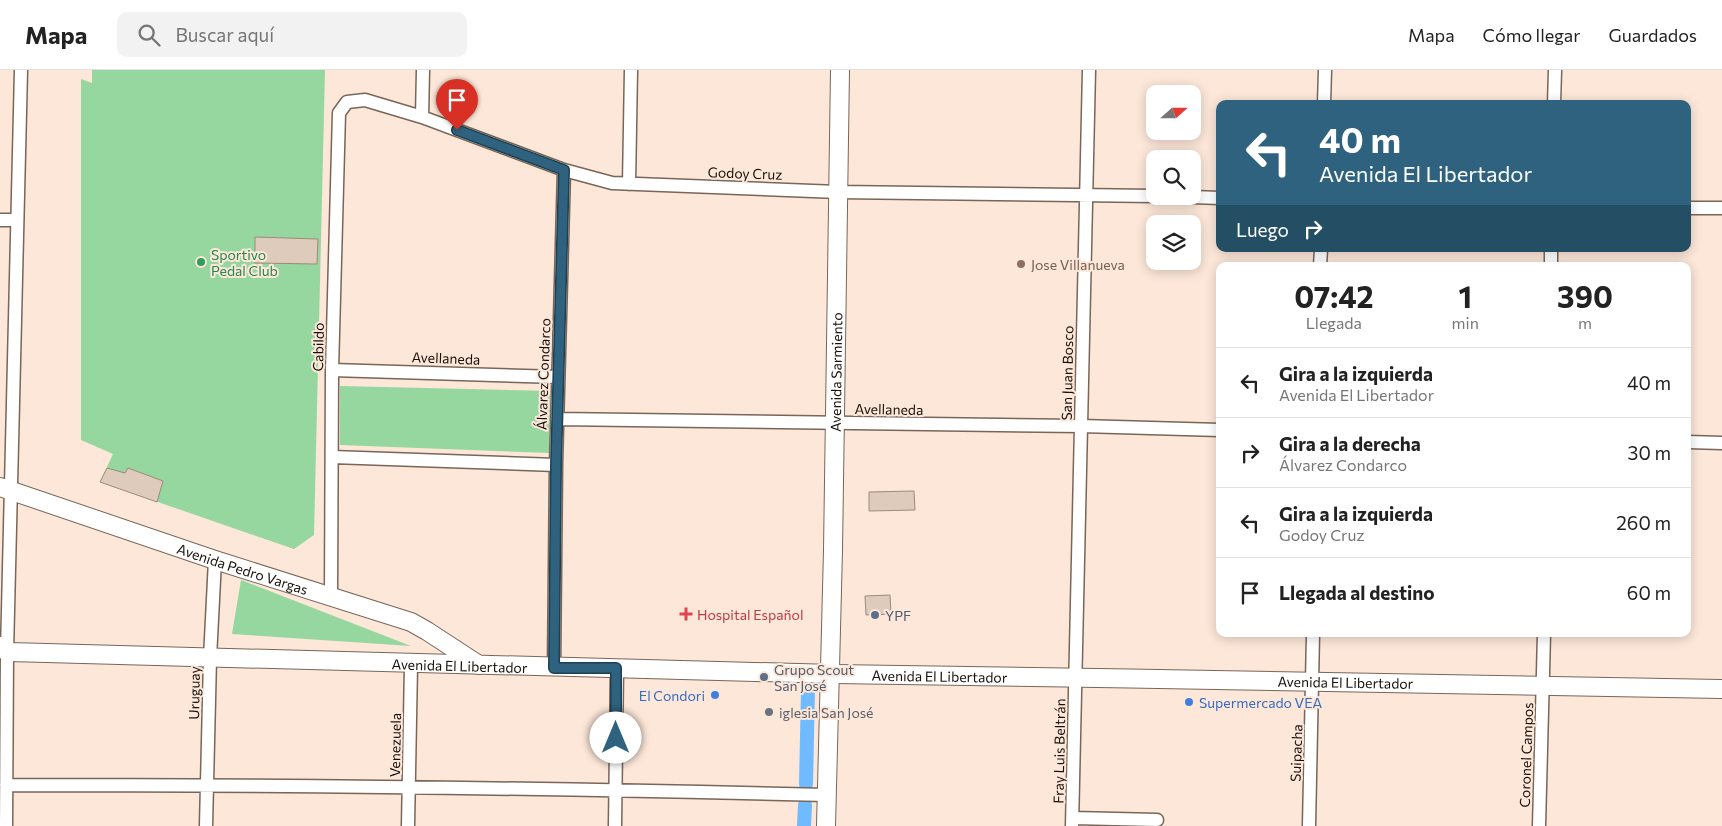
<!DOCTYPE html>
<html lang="es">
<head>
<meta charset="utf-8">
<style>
	body { margin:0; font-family:Commissioner,sans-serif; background:#f2f2f2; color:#222; height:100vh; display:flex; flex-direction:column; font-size:19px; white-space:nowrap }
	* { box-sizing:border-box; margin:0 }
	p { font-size:16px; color:#767676 }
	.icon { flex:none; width:28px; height:28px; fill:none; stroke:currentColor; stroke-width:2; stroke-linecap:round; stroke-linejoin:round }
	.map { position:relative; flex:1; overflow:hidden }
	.sheet { position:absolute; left:1216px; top:192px; width:475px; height:375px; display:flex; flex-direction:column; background:#fff; border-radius:10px; box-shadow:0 2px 12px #0003 }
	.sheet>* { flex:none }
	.hud { position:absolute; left:1216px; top:30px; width:475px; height:152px; border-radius:10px; box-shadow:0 2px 12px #0003; background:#2e627e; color:#fff; overflow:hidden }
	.needle { width:32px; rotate:69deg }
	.controls { position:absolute; left:1146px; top:15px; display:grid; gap:10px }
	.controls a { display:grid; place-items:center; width:55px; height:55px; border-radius:10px; background:#fff; box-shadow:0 2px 12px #0003; font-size:25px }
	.pin { position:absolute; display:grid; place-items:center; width:42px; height:42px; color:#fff; margin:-51px -21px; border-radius:50% 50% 50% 0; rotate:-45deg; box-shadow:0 0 5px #0007 }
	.pin .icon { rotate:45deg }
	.me { position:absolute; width:55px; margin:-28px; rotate:0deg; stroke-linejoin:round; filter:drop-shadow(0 0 4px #0008) }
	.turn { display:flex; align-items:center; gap:18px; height:105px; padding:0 20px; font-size:22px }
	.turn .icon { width:65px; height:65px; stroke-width:2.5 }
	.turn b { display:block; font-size:35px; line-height:42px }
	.then { display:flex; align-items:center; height:48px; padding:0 20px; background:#0003; gap:10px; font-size:19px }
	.eta { display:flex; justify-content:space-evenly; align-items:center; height:85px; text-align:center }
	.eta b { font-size:30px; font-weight:700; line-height:35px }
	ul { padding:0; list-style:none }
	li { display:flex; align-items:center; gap:15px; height:70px; padding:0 20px; border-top:1px solid #e0e0e0 }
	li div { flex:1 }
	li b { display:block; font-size:19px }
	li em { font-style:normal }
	header { display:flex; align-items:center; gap:30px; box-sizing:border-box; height:70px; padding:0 25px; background:#fff; border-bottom:1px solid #e0e0e0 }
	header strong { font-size:24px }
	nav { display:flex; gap:28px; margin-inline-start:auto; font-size:18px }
	.search { width:350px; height:45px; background:#f2f2f2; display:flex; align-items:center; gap:12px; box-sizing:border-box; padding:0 18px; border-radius:10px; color:#767676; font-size:19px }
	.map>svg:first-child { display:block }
	.green { fill:#95d79e }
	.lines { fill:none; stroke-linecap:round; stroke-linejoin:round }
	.canal { stroke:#70baff; stroke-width:14 }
	.building { fill:#dfcbbb; stroke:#9d8a7b }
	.street-casing { stroke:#786658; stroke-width:15 }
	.secondary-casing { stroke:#786658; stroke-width:20 }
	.street { stroke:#fff; stroke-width:12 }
	.secondary { stroke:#fff; stroke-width:18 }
	.route-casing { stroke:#1e4052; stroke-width:12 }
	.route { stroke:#2e627e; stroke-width:9 }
	.leisure-dot { fill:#2e9e5b; stroke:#fce7d8; stroke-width:2 }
	.education-dot { fill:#8d6e63; stroke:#fce7d8; stroke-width:2 }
	.health-dot { fill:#e0444e; stroke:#fce7d8; stroke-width:2 }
	.service-dot { fill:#5c6f8a; stroke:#fce7d8; stroke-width:2 }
	.shop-dot { fill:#3f7fe0; stroke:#fce7d8; stroke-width:2 }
	.worship-dot { fill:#6b7280; stroke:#fce7d8; stroke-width:2 }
	.labels { text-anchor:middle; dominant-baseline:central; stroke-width:4; stroke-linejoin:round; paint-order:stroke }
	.street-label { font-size:14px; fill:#17100b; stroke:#fce7d8 }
	.leisure-label { font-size:14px; fill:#27864d; stroke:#fce7d8; text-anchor:start }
	.education-label { font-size:14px; fill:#785e54; stroke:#fce7d8; text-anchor:start }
	.health-label { font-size:14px; fill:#be3a42; stroke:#fce7d8; text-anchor:start }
	.service-label { font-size:14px; fill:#4e5e75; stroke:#fce7d8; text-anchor:start }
	.shop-label { font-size:14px; fill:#366cbe; stroke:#fce7d8; text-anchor:end }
	.worship-label { font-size:14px; fill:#5b616d; stroke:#fce7d8; text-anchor:start }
</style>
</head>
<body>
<header>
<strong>Mapa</strong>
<div class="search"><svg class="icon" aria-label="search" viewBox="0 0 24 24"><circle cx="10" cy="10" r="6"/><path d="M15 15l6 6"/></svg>Buscar aquí</div>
<nav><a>Mapa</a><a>Cómo llegar</a><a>Guardados</a></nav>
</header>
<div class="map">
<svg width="1722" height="756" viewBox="0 0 1722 756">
	<rect width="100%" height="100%" fill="#fce7d8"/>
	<path class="green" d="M92 0H325L314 465 294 479 100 412 113 384 81 370V9L92 13Z
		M340 316 550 321 549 383 340 375Z
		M241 510 411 576 232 564Z"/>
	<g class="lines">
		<path class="canal" d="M806 714 808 620
			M804 756 805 735"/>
	</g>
	<path class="building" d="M255 167 318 169 317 194 255 193Z
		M107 398 125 403 128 398 163 411 157 432 100 412Z
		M914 421 915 440 869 441V422Z
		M890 525 891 544 866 545 865 526Z"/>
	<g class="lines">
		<g class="street-casing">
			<path id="street" d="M1324 34 1325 0
				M1554 34 1555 0
				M422 47 423 0
				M629 114 631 0
				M1164 126 1220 128
				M1688 138H1722
				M0 150H17
				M1320 196 1321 179
				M1551 196V179
				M332 300 558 307
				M557 349 1081 356 1220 360
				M1688 372 1722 373
				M332 387 556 395
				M331 526 332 300 339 43 347 32 365 30 422 47 564 100 612 113 838 122 1155 126
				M554 598 556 395 564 100
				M6 715C280 715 553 718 826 725
				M1073 748 1157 750
				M6 756 7 582 21 0
				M206 756 210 588 215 490
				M408 756 411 595
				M615 756 617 598
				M1072 756 1089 0
				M1309 756 1313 564
				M1539 756 1544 564"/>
		</g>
		<g class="secondary-casing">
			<g id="secondary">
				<path id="s1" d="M0 417 215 490 411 552 427 561 479 595"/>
				<path id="s2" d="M0 576 7 582C283 590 559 599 834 604 1130 609 1426 612 1722 619"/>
				<path id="s3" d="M826 756 833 480 840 0"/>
			</g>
		</g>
		<use href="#street" class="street"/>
		<use href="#secondary" class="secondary"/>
	</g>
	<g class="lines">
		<g class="route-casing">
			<path id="route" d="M457 60 564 100 556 396 554 598H616V668"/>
		</g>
		<use href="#route" class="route"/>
	</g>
	<circle class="leisure-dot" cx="201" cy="192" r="5"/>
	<circle class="education-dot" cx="1021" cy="194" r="5"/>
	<path class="health-dot" d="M683.5 536.5h5v5h5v5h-5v5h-5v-5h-5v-5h5z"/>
	<g class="service-dot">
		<circle cx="875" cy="545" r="5"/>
		<circle cx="764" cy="607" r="5"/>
	</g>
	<g class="shop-dot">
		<circle cx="715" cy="625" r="5"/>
		<circle cx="1189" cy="632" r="5"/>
	</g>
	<circle class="worship-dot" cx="769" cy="642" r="5"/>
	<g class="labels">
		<g class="street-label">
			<text transform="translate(745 103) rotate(2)">Godoy Cruz</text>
			<text transform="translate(318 277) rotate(-89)">Cabildo</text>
			<text transform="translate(446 288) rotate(2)">Avellaneda</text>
			<text stroke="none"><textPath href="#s3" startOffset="454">Avenida Sarmiento</textPath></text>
			<text transform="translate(1067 303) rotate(-89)">San Juan Bosco</text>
			<text transform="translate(543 304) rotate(-88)">Álvarez Condarco</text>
			<text transform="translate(889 339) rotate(1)">Avellaneda</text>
			<text stroke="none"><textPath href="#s1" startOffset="256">Avenida Pedro Vargas</textPath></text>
			<text stroke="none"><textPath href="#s2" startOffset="462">Avenida El Libertador</textPath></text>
			<text stroke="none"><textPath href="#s2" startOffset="942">Avenida El Libertador</textPath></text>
			<text stroke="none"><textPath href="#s2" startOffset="1348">Avenida El Libertador</textPath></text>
			<text transform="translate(194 623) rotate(-89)">Uruguay</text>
			<text transform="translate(395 675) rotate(-89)">Venezuela</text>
			<text transform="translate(1059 681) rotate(-89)">Fray Luis Beltrán</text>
			<text transform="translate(1296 683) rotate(-88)">Suipacha</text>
			<text transform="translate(1526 685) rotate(-88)">Coronel Campos</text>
		</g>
		<g class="leisure-label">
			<text x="211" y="184">Sportivo<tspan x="211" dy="16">Pedal Club</tspan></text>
		</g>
		<g class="education-label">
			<text x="1031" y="194">Jose Villanueva</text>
		</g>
		<g class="health-label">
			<text x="697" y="544">Hospital Español</text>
		</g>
		<g class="service-label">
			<text x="885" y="545">YPF</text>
			<text x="774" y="599">Grupo Scout<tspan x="774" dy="16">San José</tspan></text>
		</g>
		<g class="shop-label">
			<text x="705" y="625">El Condori</text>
			<text x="1199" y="632" text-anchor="start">Supermercado VEA</text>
		</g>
		<g class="worship-label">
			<text x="779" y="642">iglesia San José</text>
		</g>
	</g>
</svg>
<div class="controls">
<a><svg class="needle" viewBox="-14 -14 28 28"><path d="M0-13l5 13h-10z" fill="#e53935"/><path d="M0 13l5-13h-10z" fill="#767676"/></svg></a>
<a><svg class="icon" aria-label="search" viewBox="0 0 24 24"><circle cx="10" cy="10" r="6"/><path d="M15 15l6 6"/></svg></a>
<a><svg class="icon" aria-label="layers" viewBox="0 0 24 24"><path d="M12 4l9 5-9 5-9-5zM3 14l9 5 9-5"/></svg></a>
</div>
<div class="pin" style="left:457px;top:60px;background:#d93025"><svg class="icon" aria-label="arrive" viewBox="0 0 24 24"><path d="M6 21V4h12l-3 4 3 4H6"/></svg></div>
<svg class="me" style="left:616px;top:668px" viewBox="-20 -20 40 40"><circle r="19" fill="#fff"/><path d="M0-13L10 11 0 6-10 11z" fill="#2e627e"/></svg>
<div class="hud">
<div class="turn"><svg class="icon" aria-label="left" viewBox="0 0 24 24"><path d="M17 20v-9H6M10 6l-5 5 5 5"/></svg><div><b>40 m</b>Avenida El Libertador</div></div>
<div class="then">Luego<svg class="icon" aria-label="right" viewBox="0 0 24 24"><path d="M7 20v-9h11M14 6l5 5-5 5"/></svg></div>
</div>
<section class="sheet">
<div class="eta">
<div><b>07:42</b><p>Llegada</p></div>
<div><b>1</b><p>min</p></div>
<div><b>390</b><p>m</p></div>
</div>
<ul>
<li><svg class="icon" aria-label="left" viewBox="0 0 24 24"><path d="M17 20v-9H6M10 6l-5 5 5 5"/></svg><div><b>Gira a la izquierda</b><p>Avenida El Libertador</p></div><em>40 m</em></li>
<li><svg class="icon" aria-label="right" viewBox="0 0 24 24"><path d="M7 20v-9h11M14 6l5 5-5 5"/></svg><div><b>Gira a la derecha</b><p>Álvarez Condarco</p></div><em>30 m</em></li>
<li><svg class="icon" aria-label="left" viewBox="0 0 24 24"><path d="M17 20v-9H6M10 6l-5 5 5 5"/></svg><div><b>Gira a la izquierda</b><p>Godoy Cruz</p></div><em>260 m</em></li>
<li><svg class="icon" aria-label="arrive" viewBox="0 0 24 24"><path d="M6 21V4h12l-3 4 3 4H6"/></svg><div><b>Llegada al destino</b></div><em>60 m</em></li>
</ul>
</section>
</div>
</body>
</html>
